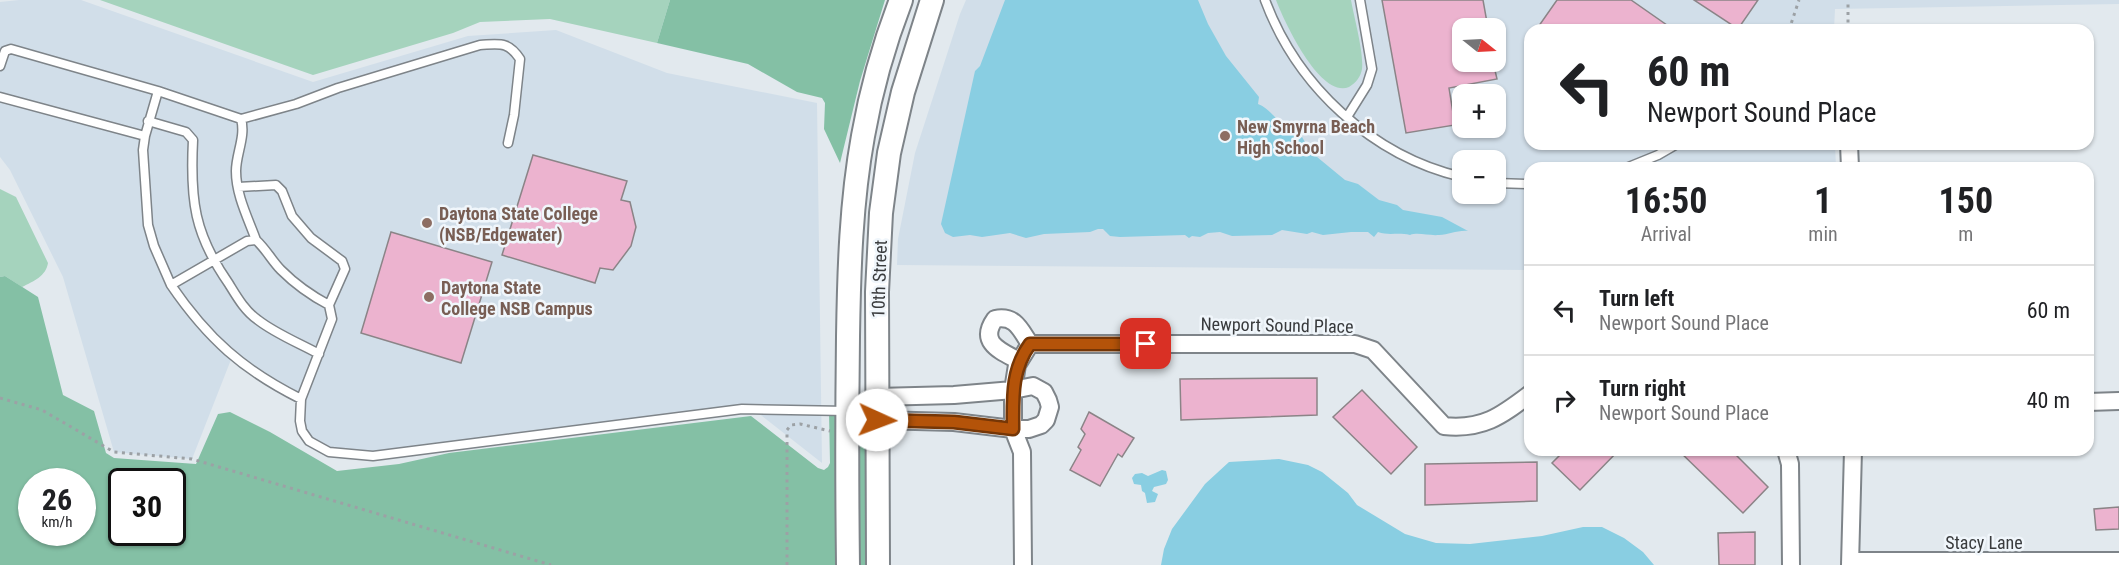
<!DOCTYPE html>
<html lang="en">
<head>
<meta charset="utf-8">
<style>
	body { margin:0; font-family:"Roboto Condensed",sans-serif; background:#f6f6f6; color:#202124; height:100vh; display:flex; flex-direction:column; font-size:22px; white-space:nowrap }
	* { box-sizing:border-box; margin:0 }
	p { font-size:20px; color:#757577 }
	.icon { flex:none; width:33px; height:33px; fill:none; stroke:currentColor; stroke-width:2; stroke-linecap:round; stroke-linejoin:round }
	.map { position:relative; flex:1; overflow:hidden }
	.details { position:absolute; left:1524px; top:162px; width:570px; height:294px; display:flex; flex-direction:column; background:#fff; border-radius:18px; box-shadow:0 2px 4px #0004 }
	.details>* { flex:none }
	.guide { position:absolute; left:1524px; top:24px; width:570px; height:126px; border-radius:18px; box-shadow:0 2px 4px #0004; background:#fff; color:#202124; overflow:hidden }
	.needle { width:39px; rotate:108deg }
	.buttons { position:absolute; left:1452px; top:18px; display:grid; gap:12px }
	.buttons a { display:grid; place-items:center; width:54px; height:54px; border-radius:12px; background:#fff; box-shadow:0 2px 4px #0004; font-size:30px }
	.speed { position:absolute; left:18px; top:468px; display:flex; gap:12px; font-size:30px; font-weight:700; text-align:center }
	.speed>* { display:grid; place-content:center; width:78px; height:78px; border-radius:50%; background:#fff; box-shadow:0 2px 4px #0004; line-height:1 }
	.speed small { font-size:15px; font-weight:400 }
	.speed .limit { border:3px solid #111; border-radius:9px; background:#fff; color:#111 }
	.pin { position:absolute; display:grid; place-items:center; width:51px; height:51px; color:#fff; margin:-26px; border-radius:12px; box-shadow:0 3px 9px #0006 }
	.me { position:absolute; width:66px; margin:-33px; rotate:92deg; stroke-linejoin:round; filter:drop-shadow(0 0 4px #0008) }
	.turn { display:flex; align-items:center; gap:21px; height:126px; padding:0 24px; font-size:27px }
	.turn .icon { width:78px; height:78px; stroke-width:2.5 }
	.turn b { display:block; font-size:42px; line-height:51px }
	.eta { display:flex; justify-content:space-evenly; align-items:center; height:102px; text-align:center }
	.eta b { font-size:36px; font-weight:700; line-height:42px }
	ul { padding:0; list-style:none }
	li { display:flex; align-items:center; gap:18px; height:90px; padding:0 24px; border-top:2px solid #e0e0e0 }
	li div { flex:1 }
	li b { display:block; font-size:22px }
	li em { font-style:normal }
	.map>svg:first-child { display:block }
	.built { fill:#d1dee9; fill-rule:evenodd }
	.green { fill:#a5d3bd }
	.forest { fill:#84c0a5; fill-rule:evenodd }
	.water { fill:#89cee2 }
	.building { fill:#ecb3cf; stroke:#8b8487; stroke-width:1.5 }
	.lines { fill:none; stroke-linecap:round; stroke-linejoin:round }
	.lane-casing { stroke:#7e8489; stroke-width:11 }
	.street-casing { stroke:#7e8489; stroke-width:20 }
	.secondary-casing { stroke:#7e8489; stroke-width:26 }
	.path { stroke:#9ca1a5; stroke-width:3; stroke-dasharray:3 4.5; stroke-linecap:butt }
	.lane { stroke:#fff; stroke-width:8 }
	.street { stroke:#fff; stroke-width:16 }
	.secondary { stroke:#fff; stroke-width:22 }
	.route-casing { stroke:#753606; stroke-width:15 }
	.route { stroke:#b45309; stroke-width:10 }
	.education-dot { fill:#8d6e63; stroke:#f0f6fb; stroke-width:2 }
	.labels { text-anchor:middle; dominant-baseline:central; stroke-width:5; stroke-linejoin:round; paint-order:stroke }
	.education-label { font-size:18px; font-weight:bold; fill:#785e54; stroke:#f0f6fb; text-anchor:start }
	.street-label { font-size:18px; fill:#393b3d; stroke:#f0f6fb }
</style>
</head>
<body>
<div class="map">
<svg width="2119" height="565" viewBox="0 0 2119 565">
	<rect width="100%" height="100%" fill="#e2e9ee"/>
	<path class="built" d="M19 0H81L313 82 468 36 556 30 667 73 817 103 822 463 753 409 373 456 329 452 302 431 301 399 232 357 192 459 114 452 63 277 10 170 0 157V2Z
		M966 0H2119V4L1835 9 1834 30H1530V144H1835L1836 168H1530V270L897 265 898 239 915 153 960 14ZM1462 28H1496V62H1462ZM1462 94H1496V128H1462ZM1462 160H1496V194H1462Z"/>
	<path class="green" d="M100 0H670L657 43 550 19 480 22 453 33 313 75Z
		M1276 0H1351C1354 17 1364 53 1362 69 1361 76 1356 83 1349 87 1320 99 1284 21 1276 0Z
		M0 189 16 197 48 263C46 276 34 281 22 287L5 276 0 277Z"/>
	<path class="forest" d="M670 0H885L860 81 840 163 824 129 825 103 822 98 797 92 748 64 657 43Z
		M5 276 38 297 63 395 94 411 106 453 114 458 196 464 218 414 230 412 270 432 337 471 399 464 449 453 751 416 818 468 824 470 828 467 830 463 829 412 837 415 839 565H0V277ZM32 482H82V532H32ZM122 482H172V532H122Z
		M855 421 868 425 869 565H856Z"/>
	<path class="water" d="M1005 0H1198L1208 24 1226 56 1259 97 1258 104C1276 111 1283 135 1302 137L1311 152 1345 180 1358 184 1379 200 1397 205 1403 210 1442 217 1468 231C1457 230 1449 235 1439 235 1429 236 1418 232 1410 235 1398 232 1389 236 1378 232L1374 237 1368 232H1351L1323 235 1312 232 1307 234 1282 230 1272 235 1232 236 1220 232 1208 233 1200 237 1192 236 1189 238 1185 235 1120 237 1110 236 1103 229H1098L1090 232 1044 234 1026 238 1010 233 982 237 970 235 953 237 945 233 941 224 975 71 980 66Z
		M1279 459 1308 465 1322 472 1348 493 1357 505 1405 534 1436 543 1470 544 1542 536 1583 527H1602L1624 538 1643 552 1654 565H1161L1164 549 1172 529 1205 484 1229 462Z
		M1162 470 1166 471 1168 480 1166 484 1154 487 1152 491 1158 494 1155 502 1147 503 1145 493 1142 491 1141 485 1134 484 1132 478 1135 474 1142 473 1148 476Z"/>
	<path class="building" d="M1382 0H1483L1488 28H1462V62H1493L1497 79 1449 88 1455 125 1406 133Z
		M1557 0H1631L1674 30H1536Z
		M1694 0H1758L1738 29Z
		M533 155 627 181 621 200 630 202 636 227 631 246 613 270 600 268 595 283 502 255Z
		M391 232 492 262 461 363 361 333Z
		M1317 378V415L1181 420 1180 379Z
		M1362 390 1417 447 1391 474 1333 417Z
		M1089 412 1134 438 1122 457 1118 454 1100 486 1070 470 1081 450 1078 447 1085 434 1081 429Z
		M1565 450H1619L1580 490 1552 463Z
		M1678 450H1731L1768 487 1743 513Z
		M1537 462V501L1425 505V464Z
		M2119 507V529L2096 530 2094 509Z
		M1755 532V565H1719L1718 533Z"/>
	<g class="lines">
		<g class="lane-casing">
			<path id="lane" d="M1265 0C1297 86 1372 156 1462 177
				M0 66 5 51 11 49 158 91
				M0 97 145 136
				M1347 117 1367 85 1372 69 1360 0
				M241 119 296 104 338 88 480 45C500 44 508 41 520 59L514 115 508 143
				M148 121 186 132 193 140C190 200 194 234 229 284 237 297 245 311 258 320 276 334 299 343 319 354
				M1626 168 1658 155 1677 144
				M1496 183 1530 184
				M238 187 276 185 282 191 292 216 311 238 342 261 345 269 329 305
				M171 285 154 246 148 225 143 150 145 136 158 91 241 119C246 136 236 154 236 171 236 195 248 218 256 240
				M301 399C243 370 208 339 171 285L247 241 256 240C266 249 272 261 281 270 295 284 312 296 329 305L332 319 301 399 300 421 302 431 309 441 329 452 373 456 742 409 847 411"/>
		</g>
		<g class="street-casing">
			<path id="street" d="M1849 144 1850 168
				M1019 361C1001 351 978 343 995 319 1015 315 1020 329 1030 344
				M1033 386 1044 392 1048 400 1050 407 1046 420 1041 425 1029 429H1013L954 422 877 420 847 411 877 397 954 395 1013 390Z
				M2088 402 2119 401
				M1786 450 1790 464 1791 565
				M1850 561H2119
				M1023 565 1022 452 1013 429V390L1017 365 1030 344H1355L1373 350 1444 426C1483 430 1501 416 1530 394
				M1850 565 1853 450"/>
		</g>
		<g class="secondary-casing">
			<path id="secondary" d="M848 565C847 489 847 413 848 337 849 270 851 202 863 136 871 90 884 44 901 0
				M878 565 877 292 881 213 889 153 903 92 932 0"/>
		</g>
		<path class="path" d="M1789 30 1799 0
			M1848 30V0
			M0 398 42 410 114 452 192 459 551 565
			M787 565V430L791 425 800 424 830 431"/>
		<use href="#lane" class="lane"/>
		<use href="#street" class="street"/>
		<use href="#secondary" class="secondary"/>
	</g>
	<g class="lines">
		<g class="route-casing">
			<path id="route" d="M877 420 954 422 1013 429C1013 398 1011 370 1030 344H1146"/>
		</g>
		<use href="#route" class="route"/>
	</g>
	<g class="education-dot">
		<circle cx="1225" cy="136" r="6"/>
		<circle cx="427" cy="223" r="6"/>
		<circle cx="429" cy="297" r="6"/>
	</g>
	<g class="labels">
		<g class="education-label">
			<text x="1237" y="126">New Smyrna Beach<tspan x="1237" dy="21">High School</tspan></text>
			<text x="439" y="213">Daytona State College<tspan x="439" dy="21">(NSB/Edgewater)</tspan></text>
			<text x="441" y="287">Daytona State<tspan x="441" dy="21">College NSB Campus</tspan></text>
		</g>
		<g class="street-label">
			<text transform="translate(879 279) rotate(-88)">10th Street</text>
			<text transform="translate(1277 325) rotate(1)">Newport Sound Place</text>
			<text x="1984" y="542">Stacy Lane</text>
		</g>
	</g>
</svg>
<div class="buttons">
<a><svg class="needle" viewBox="-14 -14 28 28"><path d="M0-13l5 13h-10z" fill="#e53935"/><path d="M0 13l5-13h-10z" fill="#757577"/></svg></a>
<a>+</a>
<a>−</a>
</div>
<div class="speed"><div>26<small>km/h</small></div><div class="limit">30</div></div>
<div class="pin" style="left:1146px;top:344px;background:#d93025"><svg class="icon" aria-label="arrive" viewBox="0 0 24 24"><path d="M6 21V4h12l-3 4 3 4H6"/></svg></div>
<svg class="me" style="left:877px;top:420px" viewBox="-20 -20 40 40"><circle r="19" fill="#fff"/><path d="M0-13L10 11 0 6-10 11z" fill="#b45309"/></svg>
<div class="guide">
<div class="turn"><svg class="icon" aria-label="left" viewBox="0 0 24 24"><path d="M17 20v-9H6M10 6l-5 5 5 5"/></svg><div><b>60 m</b>Newport Sound Place</div></div>
</div>
<section class="details">
<div class="eta">
<div><b>16:50</b><p>Arrival</p></div>
<div><b>1</b><p>min</p></div>
<div><b>150</b><p>m</p></div>
</div>
<ul>
<li><svg class="icon" aria-label="left" viewBox="0 0 24 24"><path d="M17 20v-9H6M10 6l-5 5 5 5"/></svg><div><b>Turn left</b><p>Newport Sound Place</p></div><em>60 m</em></li>
<li><svg class="icon" aria-label="right" viewBox="0 0 24 24"><path d="M7 20v-9h11M14 6l5 5-5 5"/></svg><div><b>Turn right</b><p>Newport Sound Place</p></div><em>40 m</em></li>
</ul>
</section>
</div>
</body>
</html>
